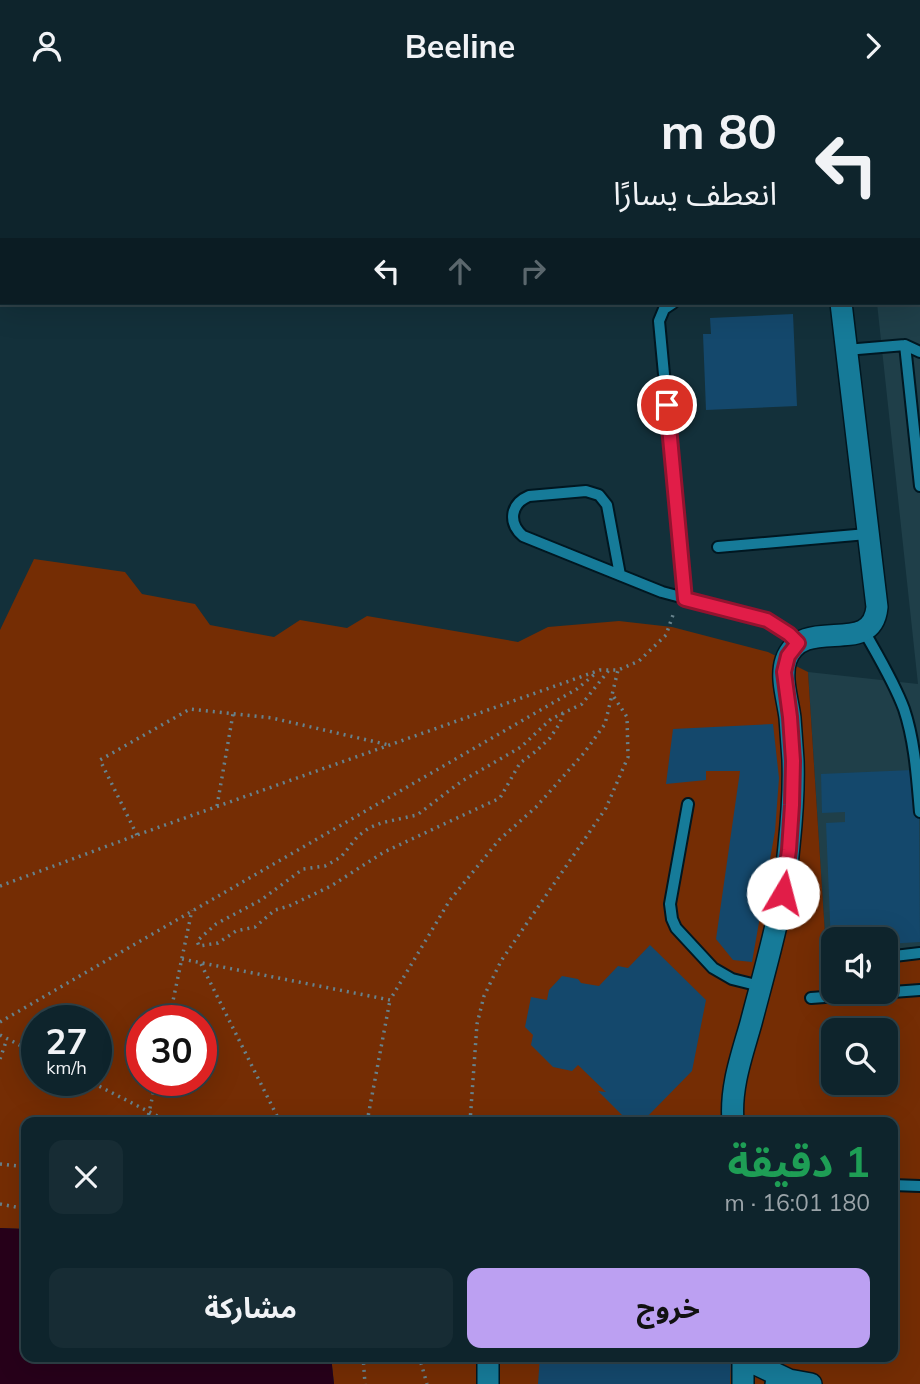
<!DOCTYPE html>
<html lang="ar">
<head>
<meta charset="utf-8">
<style>
	body { margin:0; font-family:Mulish,"Noto Sans Arabic",sans-serif; background:#172c34; color:#f1f3f6; direction:rtl; height:100vh; display:flex; flex-direction:column; font-size:26px; white-space:nowrap }
	* { box-sizing:border-box; margin:0 }
	p { font-size:23px; color:#9ba4a9 }
	.icon { flex:none; width:38px; height:38px; fill:none; stroke:currentColor; stroke-width:2; stroke-linecap:round; stroke-linejoin:round }
	.map { position:relative; flex:1; overflow:hidden; direction:ltr }
	.drawer { position:absolute; left:21px; top:1026px; width:877px; height:245px; display:flex; flex-direction:column; background:#0e242c; border-radius:14px; box-shadow:0 7px 28px #0002,0 0 0 2px #2e4148; direction:rtl }
	.drawer>* { flex:none }
	.top-card { position:absolute; left:0px; top:0px; width:920px; height:214px; box-shadow:0 7px 28px #0002,0 0 0 2px #2e4148; direction:rtl; background:#0e242c; color:#f1f3f6; overflow:hidden }
	.controls { position:absolute; left:821px; top:836px; display:grid; gap:14px }
	.controls a { display:grid; place-items:center; width:77px; height:77px; border-radius:14px; background:#0e242c; box-shadow:0 7px 28px #0002,0 0 0 2px #2e4148; font-size:35px }
	.speed { position:absolute; left:21px; top:914px; display:flex; gap:14px; font-size:35px; font-weight:700; text-align:center }
	.speed>* { display:grid; place-content:center; width:91px; height:91px; border-radius:50%; background:#0e242c; box-shadow:0 7px 28px #0002,0 0 0 2px #2e4148; line-height:1 }
	.speed small { font-size:18px; font-weight:400 }
	.speed .limit { border:10px solid #d22; background:#fff; color:#111 }
	.pin { position:absolute; display:grid; place-items:center; width:60px; height:60px; color:#fff; margin:-30px; border:4px solid #fff; border-radius:50%; box-shadow:0 2px 7px #0007 }
	.me { position:absolute; width:77px; margin:-38px; rotate:8deg; stroke-linejoin:round; filter:drop-shadow(0 0 5px #0008) }
	.turn { display:flex; align-items:center; gap:24px; height:147px; padding:0 28px; font-size:32px }
	.turn .icon { width:91px; height:91px; stroke-width:2.5 }
	.turn b { display:block; font-size:49px; line-height:60px }
	.lanes { display:flex; align-items:center; height:66px; padding:0 28px; background:#0003; justify-content:center; gap:35px; direction:ltr }
	.lanes .off { opacity:.35 }
	.round { display:grid; place-items:center; flex:none; width:74px; height:74px; border-radius:14px; background:#172c34 }
	.headline { display:flex; align-items:center; justify-content:space-between; height:119px; padding:0 28px }
	h1 { font-size:42px; font-weight:700; line-height:52px; color:#1e9e55 }
	.action { display:flex; gap:14px; margin-top:auto; padding:14px 28px }
	.action a { flex:1; height:80px; border-radius:14px; background:#bca0f2; color:#111; font-size:28px; font-weight:700; line-height:80px; text-align:center }
	.action a+a { background:#172c34; color:#f1f3f6 }
	header { display:flex; justify-content:space-between; align-items:center; height:91px; padding:0 28px; background:#0e242c; font-size:32px; font-weight:700 }
	.map>svg:first-child { display:block }
	.built { fill:#1f3f49 }
	.green { fill:#752d04; fill-rule:evenodd }
	.water { fill:#27001a }
	.building { fill:#14486c }
	.lines { fill:none; stroke-linecap:round; stroke-linejoin:round }
	.service-casing { stroke:#001721; stroke-width:14 }
	.minor-casing { stroke:#001721; stroke-width:24 }
	.path { stroke:#67828c; stroke-width:3.5; stroke-dasharray:2 5; stroke-linecap:butt }
	.service { stroke:#167b99; stroke-width:10 }
	.minor { stroke:#167b99; stroke-width:21 }
	.route-casing { stroke:#92132f; stroke-width:18 }
	.route { stroke:#e11d48; stroke-width:12 }
</style>
</head>
<body>
<header><svg class="icon" aria-label="forward" viewBox="0 0 24 24"><path d="M9 5l7 7-7 7"/></svg>Beeline<svg class="icon" aria-label="person" viewBox="0 0 24 24"><circle cx="12" cy="8" r="4"/><path d="M4 21q1-7 8-7t8 7"/></svg></header>
<div class="map">
<svg width="920" height="1293" viewBox="0 0 920 1293">
	<rect width="100%" height="100%" fill="#13303a"/>
	<path class="built" d="M919 133H920V863L886 867V849H833V874L827 875 808 581 918 593 877 212H919Z"/>
	<path class="green" d="M34 468 125 481 142 503 195 513 210 534 274 546 300 529 347 537 367 525 518 551 548 536 619 530 672 536 768 561 808 581 827 874H833V901H886V867L920 863V1293H334L331 1265H892V1031H26V1138L0 1137V539ZM37 929H96V989H37ZM142 929H201V989H142ZM833 940H886V992H833Z"/>
	<path class="water" d="M0 1137 26 1138V1265H331L334 1293H0Z"/>
	<path class="building" d="M793 223 797 315 706 319 703 243H711L710 227Z
		M773 633 779 687 775 740 752 871 733 869 716 848 740 680H706V689L666 693 673 638Z
		M912 679 913 719 919 718 920 851 886 853V849H833V854H831L826 732 845 731V721L822 722 821 683Z
		M650 854 706 909 692 980 642 1031H629L598 1000 606 1001 578 974 572 980 553 976 531 954 533 944 525 936 531 906 547 909 549 899 562 885 578 888 581 892 599 895 618 875 628 877Z
		M540 1265H731L730 1293H538Z"/>
	<g class="lines">
		<g class="service-casing">
			<path id="service" d="M919 118H920
				M0 121H2
				M673 212 664 218 659 230 685 507
				M905 254 920 395
				M846 259 905 254 920 261
				M718 456 867 443
				M620 484 607 414 599 404 586 400 529 405C510 413 508 432 523 445L662 501 767 529 789 543 798 552
				M864 540C878 565 894 591 904 618 915 651 917 687 920 721
				M688 713 670 813 672 828 676 837 713 877 732 888 760 895
				M886 866 920 862
				M811 907 920 899
				M892 1094 920 1095"/>
		</g>
		<g class="minor-casing">
			<path id="minor" d="M819 0V2
				M733 1031C730 996 742 964 751 932 766 874 784 815 789 755 792 726 794 698 793 669 792 655 791 641 790 627 788 609 780 587 786 569 803 522 872 568 877 516L841 212
				M488 1265V1293
				M743 1265V1293
				M743 1267 789 1289
				M776 1293 789 1289 811 1293"/>
		</g>
		<path class="path" d="M563 622 560 632 550 647 535 661 520 672 500 707 384 761 331 795 289 815 275 819 255 836 236 840 218 852 199 855 197 850 216 833 261 809 303 778 325 775 341 766 358 745 369 737 381 732 417 724 462 690 521 656 551 628 582 613 609 579
			M217 715 233 623
			M137 744 100 669 190 618 272 627 389 654
			M0 795 137 744 600 579H618L639 570 666 544 674 521
			M182 868 390 909 450 809 499 749 536 716 584 662 605 633 618 579
			M201 873 280 1031
			M169 929 192 819
			M0 931 577 598 596 582
			M0 944 37 963
			M0 968 7 948
			M87 989 169 1031
			M147 1031 156 989
			M367 1031 390 909
			M470 1031 477 933 484 905 501 870 606 717 628 666 627 626 612 603
			M0 1073 26 1076
			M0 1113 26 1118
			M363 1265 365 1293
			M419 1265 427 1293"/>
		<use href="#service" class="service"/>
		<use href="#minor" class="minor"/>
	</g>
	<g class="lines">
		<g class="route-casing">
			<path id="route" d="M667 314 685 508 767 529 789 543 798 552 788 565 784 581 790 626 793 670 792 714 789 759 783 802"/>
		</g>
		<use href="#route" class="route"/>
	</g>
</svg>
<div class="controls">
<a><svg class="icon" aria-label="sound" viewBox="0 0 24 24"><path d="M4 9h4l5-4v14l-5-4H4zM17 9q2 3 0 6"/></svg></a>
<a><svg class="icon" aria-label="search" viewBox="0 0 24 24"><circle cx="10" cy="10" r="6"/><path d="M15 15l6 6"/></svg></a>
</div>
<div class="speed"><div>27<small>km/h</small></div><div class="limit">30</div></div>
<div class="pin" style="left:667px;top:314px;background:#d93025"><svg class="icon" aria-label="arrive" viewBox="0 0 24 24"><path d="M6 21V4h12l-3 4 3 4H6"/></svg></div>
<svg class="me" style="left:783px;top:802px" viewBox="-20 -20 40 40"><circle r="19" fill="#fff"/><path d="M0-13L10 11 0 6-10 11z" fill="#e11d48"/></svg>
<div class="top-card">
<div class="turn"><svg class="icon" aria-label="left" viewBox="0 0 24 24"><path d="M17 20v-9H6M10 6l-5 5 5 5"/></svg><div><b>80 m</b>انعطف يسارًا</div></div>
<div class="lanes"><svg class="icon" aria-label="left" viewBox="0 0 24 24"><path d="M17 20v-9H6M10 6l-5 5 5 5"/></svg><svg class="icon off" aria-label="ahead" viewBox="0 0 24 24"><path d="M12 20V5M6 11l6-6 6 6"/></svg><svg class="icon off" aria-label="right" viewBox="0 0 24 24"><path d="M7 20v-9h11M14 6l5 5-5 5"/></svg></div>
</div>
<section class="drawer">
<div class="headline"><div><h1>1 دقيقة</h1><p>180 m · 16:01</p></div><a class="round"><svg class="icon" aria-label="close" viewBox="0 0 24 24"><path d="M6 6l12 12M18 6L6 18"/></svg></a></div>
<div class="action"><a>خروج</a><a>مشاركة</a></div>
</section>
</div>
</body>
</html>
